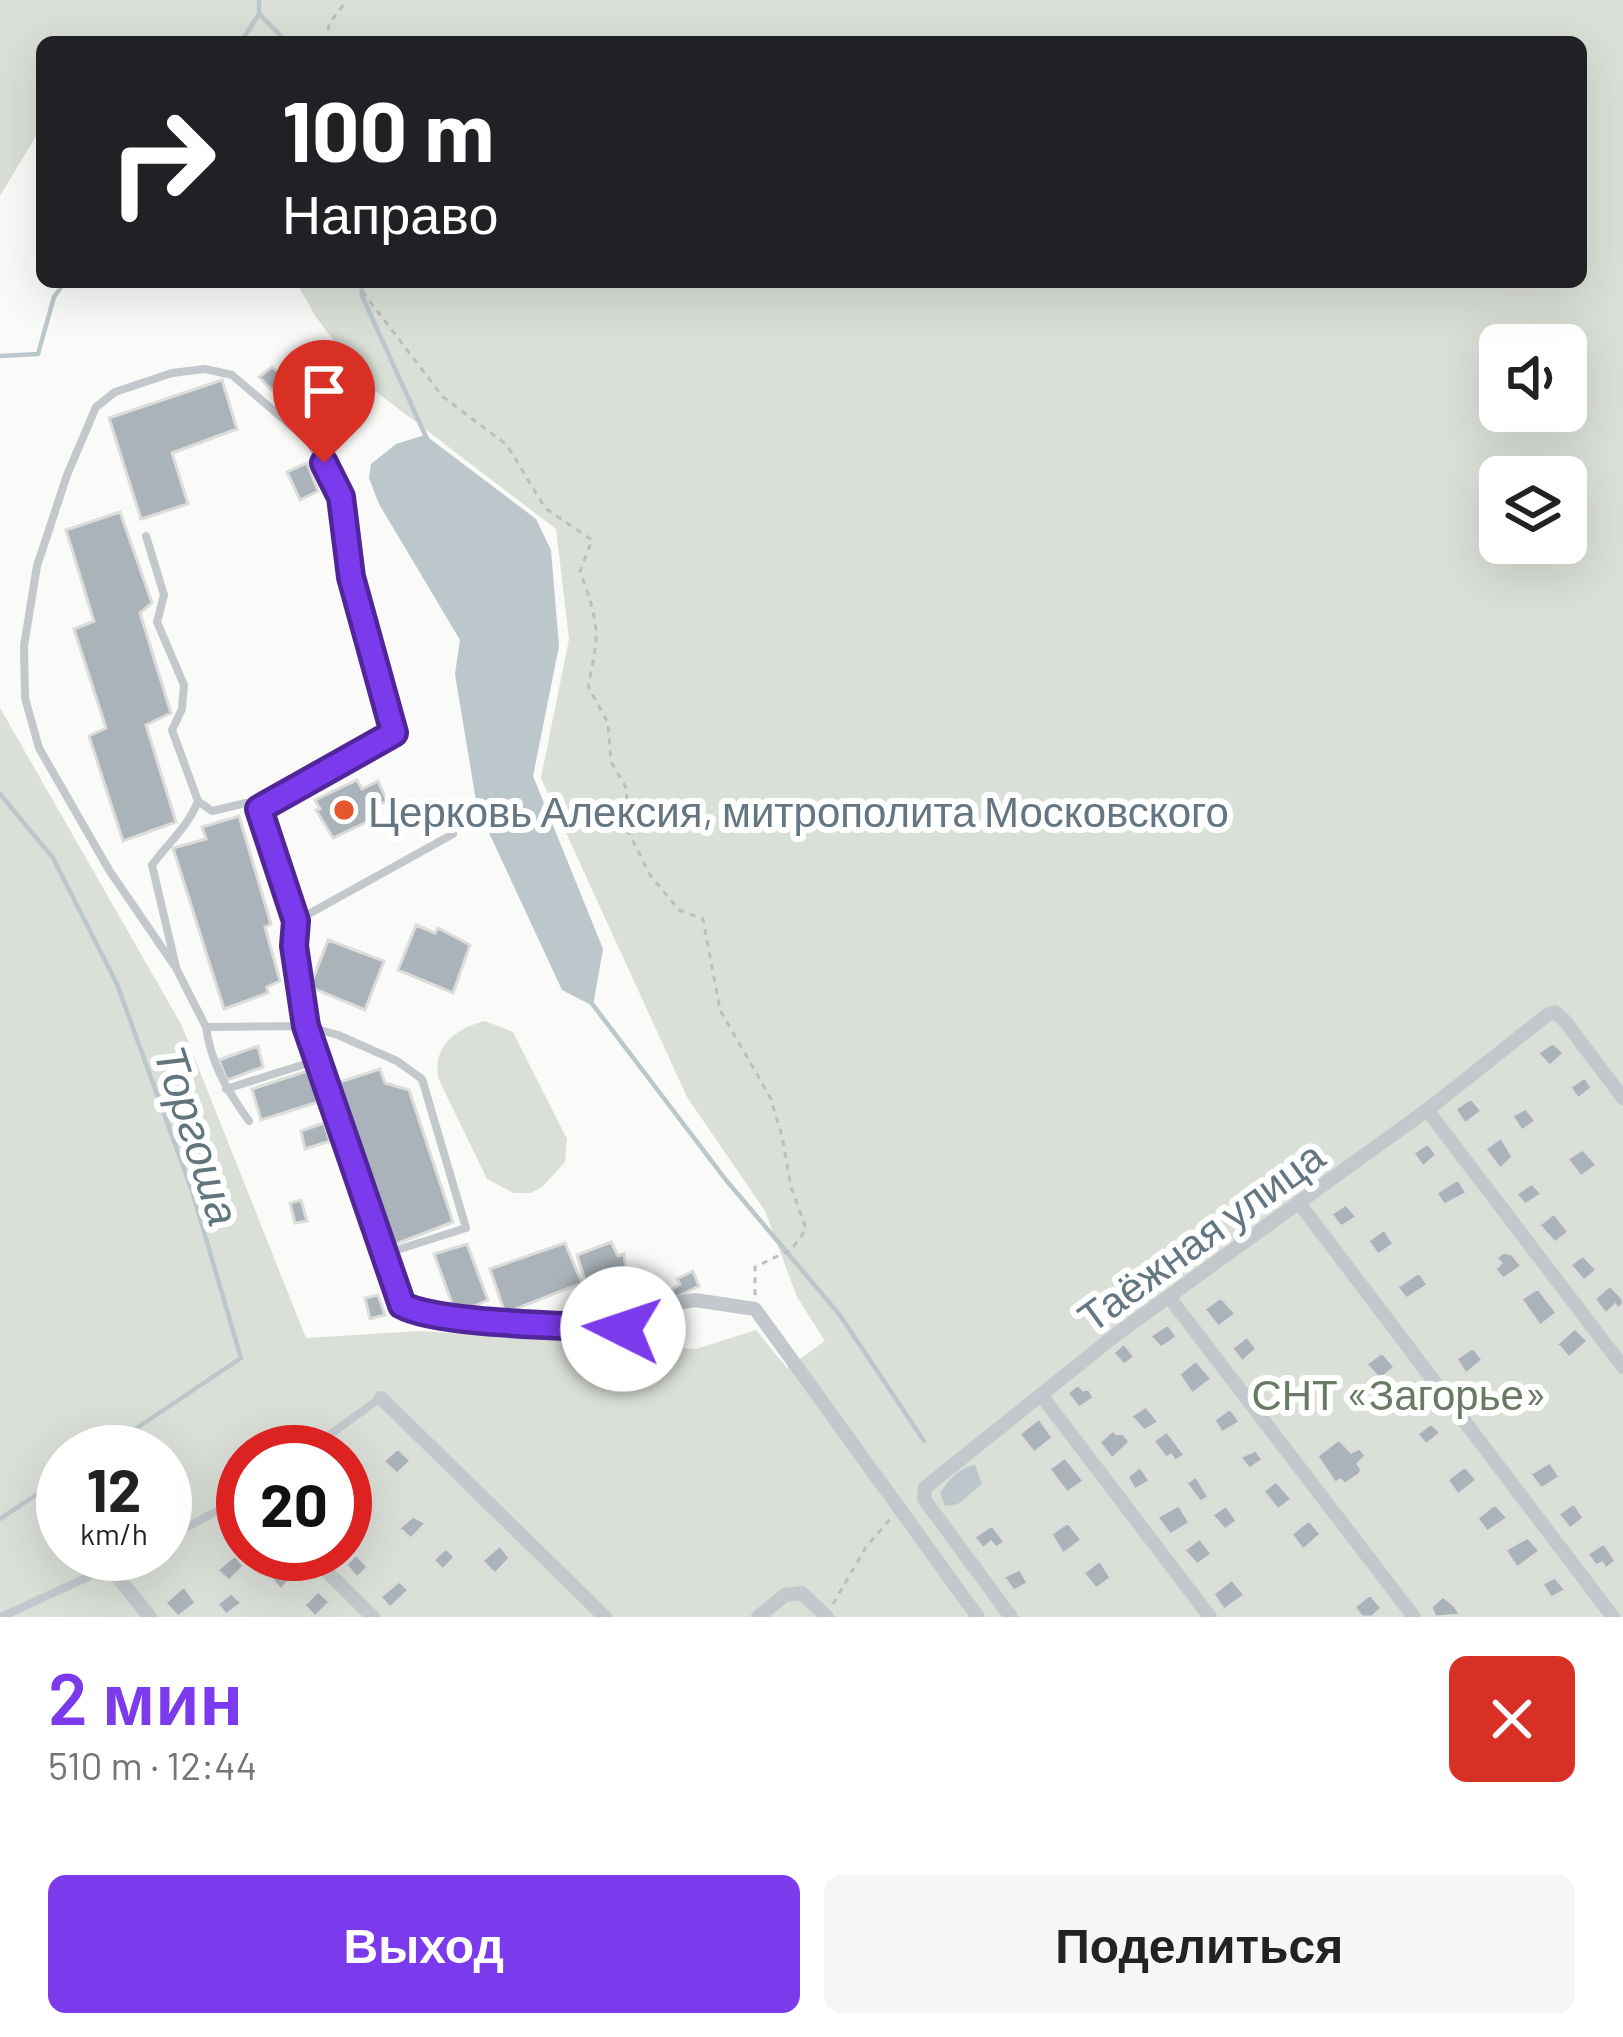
<!DOCTYPE html>
<html lang="ru">
<head>
<meta charset="utf-8">
<style>
	body { margin:0; font-family:Barlow,sans-serif; background:#f6f6f6; color:#222; height:100vh; display:flex; flex-direction:column; font-size:45px; white-space:nowrap }
	* { box-sizing:border-box; margin:0 }
	p { font-size:39px; color:#767676 }
	.icon { flex:none; width:66px; height:66px; fill:none; stroke:currentColor; stroke-width:2; stroke-linecap:round; stroke-linejoin:round }
	.map { position:relative; height:1617px; overflow:hidden }
	.sheet { display:flex; flex-direction:column; background:#fff; flex:1 }
	.sheet>* { flex:none }
	.hud { position:absolute; left:36px; top:36px; width:1551px; height:252px; border-radius:18px; box-shadow:0 12px 48px #0002; background:#202124; color:#fff; overflow:hidden }
	.tools { position:absolute; left:1479px; top:324px; display:grid; gap:24px }
	.tools a { display:grid; place-items:center; width:108px; height:108px; border-radius:18px; background:#fff; box-shadow:0 12px 48px #0002; font-size:60px }
	.speed { position:absolute; left:36px; top:1425px; display:flex; gap:24px; font-size:60px; font-weight:700; text-align:center }
	.speed>* { display:grid; place-content:center; width:156px; height:156px; border-radius:50%; background:#fff; box-shadow:0 12px 48px #0002; line-height:1 }
	.speed small { font-size:30px; font-weight:400 }
	.speed .limit { border:18px solid #d22; background:#fff; color:#111 }
	.pin { position:absolute; display:grid; place-items:center; width:102px; height:102px; color:#fff; margin:-123px -51px; border-radius:50% 50% 50% 0; rotate:-45deg; box-shadow:0 0 12px #0007 }
	.pin .icon { rotate:45deg }
	.me { position:absolute; width:132px; margin:-66px; rotate:274deg; stroke-linejoin:round; filter:drop-shadow(0 0 9px #0008) }
	.turn { display:flex; align-items:center; gap:42px; height:252px; padding:0 48px; font-size:54px }
	.turn .icon { width:156px; height:156px; stroke-width:2.5 }
	.turn b { display:block; font-size:84px; line-height:102px }
	.round { display:grid; place-items:center; flex:none; width:126px; height:126px; border-radius:18px; background:#f6f6f6 }
	.head { display:flex; align-items:center; justify-content:space-between; height:204px; padding:0 48px }
	h1 { font-size:72px; font-weight:600; line-height:90px; color:#7c3aed }
	.primary-button { display:flex; gap:24px; margin-top:auto; padding:24px 48px }
	.primary-button a { flex:1; height:138px; border-radius:18px; background:#7c3aed; color:#fff; font-size:48px; font-weight:600; line-height:138px; text-align:center }
	.primary-button a+a { background:#f6f6f6; color:#222 }
	.map>svg:first-child { display:block }
	.green { fill:#dadfd7; fill-rule:evenodd }
	.water { fill:#bbc7cb }
	.lines { fill:none; stroke-linecap:round; stroke-linejoin:round }
	.stream { stroke:#bbc7cb; stroke-width:4.5 }
	.building { fill:#aab3b9; stroke:#dcdcda; stroke-width:3 }
	.path { stroke:#bbbfc2; stroke-width:3; stroke-dasharray:6 6; stroke-linecap:butt }
	.lane { stroke:#c3c8cc; stroke-width:8 }
	.street { stroke:#c3c8cc; stroke-width:14 }
	.route-casing { stroke:#51269a; stroke-width:30 }
	.route { stroke:#7c3aed; stroke-width:21 }
	.poi-dot { fill:#e4572e; stroke:#fff; stroke-width:4.5 }
	.labels { text-anchor:middle; dominant-baseline:central; stroke-width:12; stroke-linejoin:round; paint-order:stroke }
	.poi-label { font-size:42px; fill:#657683; stroke:#fff; text-anchor:start }
	.street-label { font-size:42px; fill:#657683; stroke:#fff }
	.park-label { font-size:42px; fill:#687a64; stroke:#fff }
	.water-label { font-size:45px; font-style:italic; fill:#60757c; stroke:#fff }
</style>
</head>
<body>
<div class="map">
<svg width="1623" height="1617" viewBox="0 0 1623 1617">
	<rect width="100%" height="100%" fill="#fafaf8"/>
	<path class="green" d="M0 0H1623V1617H0V708L181 1024 306 1338 418 1331 696 1349 756 1330 787 1368 825 1341 797 1297 765 1211 687 1097 541 778 569 639 556 529 366 384 316 317 296 282H1581V42H42V135L36 136 0 196ZM1500 345H1566V411H1500ZM1500 477H1566V543H1500ZM63 1452H165V1554H63ZM243 1452H345V1554H243Z
		M485 1021 513 1032 567 1139 565 1162 542 1187 531 1193H514L487 1179 439 1080C431 1048 455 1028 485 1021Z"/>
	<path class="water" d="M425 435 536 519 551 550 559 646 533 776 603 949 593 1006 562 990 477 807 455 674 460 640 379 504 369 478 371 464 396 444Z
		M975 1465 982 1484 958 1504 945 1506 940 1493C948 1481 960 1467 975 1465Z"/>
	<g class="lines">
		<path class="stream" d="M259 14 287 42
			M241 42 259 14V0
			M361 282 362 296 427 439
			M0 356 38 354 54 297 65 282
			M0 794 53 858 117 984 192 1191 241 1358 101 1452
			M590 1001 726 1180 839 1314 924 1441
			M0 1519 63 1477"/>
	</g>
	<path class="building" d="M272 367 289 382 277 395 259 377Z
		M222 380 237 429 172 453 188 504 141 519 109 418Z
		M307 463 318 491 300 500 287 472Z
		M120 512 152 603 140 613 171 713 146 725 176 822 123 841 89 736 106 728 74 629 94 621 66 530Z
		M357 780 362 789 378 781 387 801 371 809 375 818 333 838 316 810 320 809 315 800Z
		M239 816 271 924 265 927 280 981 267 987 268 993 224 1009 173 848 206 839 202 827Z
		M416 925 435 933 438 928 470 945 453 993 398 970Z
		M328 940 384 961 365 1010 310 987Z
		M1553 1043 1564 1053 1550 1066 1537 1053Z
		M258 1046 263 1067 227 1080 219 1060Z
		M380 1069 385 1083 409 1090 453 1222 393 1245 340 1082Z
		M307 1071 318 1102 261 1120 252 1089Z
		M1585 1077 1592 1088 1578 1099 1570 1087Z
		M1471 1098 1482 1111 1465 1124 1455 1109Z
		M1526 1108 1536 1121 1522 1131 1512 1116Z
		M324 1123 330 1141 305 1149 301 1131Z
		M1501 1137 1513 1157 1500 1169 1485 1149Z
		M1428 1143 1437 1155 1423 1167 1413 1153Z
		M1583 1149 1597 1165 1581 1177 1567 1159Z
		M1458 1179 1467 1193 1444 1205 1436 1193Z
		M1532 1183 1542 1194 1525 1205 1516 1194Z
		M301 1200 307 1221 295 1223 290 1203Z
		M1346 1204 1357 1217 1341 1227 1331 1214Z
		M1554 1213 1569 1232 1555 1243 1539 1225Z
		M1384 1229 1394 1244 1378 1255 1368 1241Z
		M611 1242 618 1256 624 1254 627 1281 591 1299 577 1255Z
		M565 1243 582 1283 505 1313 490 1269Z
		M467 1244 488 1300 456 1314 434 1254Z
		M1503 1252 1512 1254 1522 1266 1503 1279 1495 1269 1501 1263 1496 1258Z
		M1583 1255 1597 1270 1584 1281 1570 1265Z
		M693 1271 699 1286 674 1298 670 1291 680 1284 677 1279Z
		M1419 1272 1428 1285 1406 1299 1397 1287Z
		M1610 1285 1623 1299V1305L1618 1309 1615 1305 1606 1314 1594 1299Z
		M1538 1288 1557 1313 1540 1326 1521 1299Z
		M378 1295 385 1315 370 1319 365 1298Z
		M1221 1297 1236 1314 1218 1327 1204 1309Z
		M1168 1324 1177 1337 1161 1348 1150 1336Z
		M1575 1328 1588 1341 1569 1358 1557 1344Z
		M1247 1336 1257 1349 1242 1362 1232 1348Z
		M1124 1343 1135 1357 1124 1365 1113 1353Z
		M1473 1347 1483 1360 1466 1374 1456 1359Z
		M1382 1352 1395 1367 1380 1380 1366 1364Z
		M1196 1360 1212 1379 1192 1394 1179 1374Z
		M1078 1384 1083 1390 1089 1389 1094 1398 1079 1408 1067 1393Z
		M1410 1391 1422 1402 1405 1415 1395 1402Z
		M1146 1406 1159 1422 1144 1431 1131 1416Z
		M1230 1408 1240 1422 1222 1433 1214 1420Z
		M1039 1418 1053 1438 1034 1453 1019 1434Z
		M1431 1423 1441 1433 1426 1445 1417 1434Z
		M1113 1430 1117 1434 1123 1433 1130 1442 1112 1459 1099 1442Z
		M1167 1431 1185 1455 1175 1461 1171 1455 1166 1458 1153 1441Z
		M1339 1439 1351 1452 1360 1448 1366 1456 1358 1464 1362 1470 1359 1475 1345 1484 1340 1480 1335 1483 1317 1456Z
		M398 1448 411 1461 397 1474 383 1461Z
		M1256 1450 1263 1460 1249 1469 1240 1457Z
		M1065 1457 1084 1481 1067 1493 1049 1469Z
		M1550 1462 1560 1477 1541 1489 1530 1474Z
		M1140 1466 1150 1481 1135 1490 1127 1477Z
		M1465 1466 1477 1480 1458 1495 1447 1480Z
		M1196 1476 1209 1497 1200 1502 1186 1483Z
		M1276 1481 1292 1499 1278 1510 1263 1491Z
		M1574 1503 1584 1518 1570 1529 1558 1514Z
		M1495 1504 1508 1518 1487 1532 1477 1518Z
		M1179 1505 1190 1523 1170 1535 1157 1517Z
		M1226 1505 1237 1521 1225 1530 1212 1515Z
		M413 1516 426 1523 411 1539 399 1528Z
		M1309 1520 1321 1534 1303 1550 1291 1534Z
		M1068 1522 1082 1540 1063 1554 1051 1534Z
		M992 1525 1005 1542 996 1548 991 1542 983 1549 974 1537Z
		M1528 1537 1540 1551 1517 1568 1505 1550Z
		M1200 1538 1212 1554 1197 1565 1184 1550Z
		M1604 1543 1616 1561 1606 1569 1602 1563 1596 1566 1587 1554Z
		M500 1545 510 1558 495 1574 482 1561Z
		M446 1548 455 1557 443 1570 433 1560Z
		M356 1554 368 1567 357 1578 346 1565Z
		M235 1555 244 1566 229 1581 217 1570Z
		M287 1556 298 1571 281 1590 266 1573Z
		M1100 1560 1111 1578 1096 1589 1083 1573Z
		M1020 1569 1028 1583 1014 1591 1003 1577Z
		M1555 1577 1566 1590 1551 1598 1542 1584Z
		M1232 1579 1245 1595 1224 1610 1213 1594Z
		M399 1581 409 1590 390 1608 380 1597Z
		M184 1586 196 1603 178 1617 165 1603Z
		M318 1591 330 1602 315 1617 304 1605Z
		M231 1593 242 1603 226 1615 217 1604Z
		M1370 1594 1382 1608 1372 1617H1362L1354 1607Z
		M1443 1596 1454 1605 1461 1615 1435 1617 1431 1607Z"/>
	<g class="lines">
		<path class="path" d="M326 42 329 24 347 0
			M355 282 443 397 507 445 545 508 592 540 580 572C599 622 600 634 588 686L608 723 611 762 627 789 625 825 650 875 679 910 703 919 720 1010 770 1097 782 1136 791 1187 806 1229 792 1249 755 1267V1296
			M833 1604 866 1547 891 1518"/>
		<path class="lane" d="M146 536 164 595 157 622 184 685 182 709 172 730 198 801 212 811 246 803 259 809
			M453 834 296 921 294 946 306 1026 402 1305C436 1325 576 1325 624 1329
			M296 921 259 809 401 728
			M176 967 152 865C168 843 188 827 198 801
			M206 1027C211 1064 228 1092 249 1121
			M226 1089 318 1060
			M384 1254 466 1228 422 1079 397 1061 338 1035 306 1026 206 1027 176 968 109 870 39 748 25 698 24 646 37 566 67 475 96 407 115 392 172 373 205 369 232 375 309 441 341 497 351 577 394 733
			M306 1452 379 1399
			M165 1539 243 1497
			M1 1617 138 1554"/>
		<path class="street" d="M1427 1110 1623 1367
			M1299 1203 1613 1617
			M1169 1297 1414 1617
			M668 1304 695 1300 755 1309 978 1617
			M1041 1395 1210 1617
			M381 1398 605 1617
			M309 1554 373 1617
			M111 1569 150 1617
			M758 1617 785 1595 802 1593 827 1617
			M1011 1617 924 1499 925 1488 942 1474 1117 1334 1431 1107 1547 1015 1555 1012 1564 1020 1623 1098"/>
	</g>
	<g class="lines">
		<g class="route-casing">
			<path id="route" d="M324 463 341 497 351 577 394 733 259 809 296 921 294 946 306 1026 402 1305C438 1325 575 1325 623 1329"/>
		</g>
		<use href="#route" class="route"/>
	</g>
	<circle class="poi-dot" cx="344" cy="810" r="12"/>
	<g class="labels">
		<g class="poi-label">
			<text x="368" y="810">Церковь Алексия, митрополита Московского</text>
		</g>
		<g class="street-label">
			<text transform="translate(1200 1235) rotate(-36)">Таёжная улица</text>
		</g>
		<g class="park-label">
			<text x="1399" y="1393">СНТ «Загорье»</text>
		</g>
		<g class="water-label">
			<text transform="translate(199 1135) rotate(72)">Торгоша</text>
		</g>
	</g>
</svg>
<div class="tools">
<a><svg class="icon" aria-label="sound" viewBox="0 0 24 24"><path d="M4 9h4l5-4v14l-5-4H4zM17 9q2 3 0 6"/></svg></a>
<a><svg class="icon" aria-label="layers" viewBox="0 0 24 24"><path d="M12 4l9 5-9 5-9-5zM3 14l9 5 9-5"/></svg></a>
</div>
<div class="speed"><div>12<small>km/h</small></div><div class="limit">20</div></div>
<div class="pin" style="left:324px;top:463px;background:#d93025"><svg class="icon" aria-label="arrive" viewBox="0 0 24 24"><path d="M6 21V4h12l-3 4 3 4H6"/></svg></div>
<svg class="me" style="left:623px;top:1329px" viewBox="-20 -20 40 40"><circle r="19" fill="#fff"/><path d="M0-13L10 11 0 6-10 11z" fill="#7c3aed"/></svg>
<div class="hud">
<div class="turn"><svg class="icon" aria-label="right" viewBox="0 0 24 24"><path d="M7 20v-9h11M14 6l5 5-5 5"/></svg><div><b>100 m</b>Направо</div></div>
</div>
</div>
<section class="sheet">
<div class="head"><div><h1>2 мин</h1><p>510 m · 12:44</p></div><a class="round" style="background:#d93025;color:#fff"><svg class="icon" aria-label="close" viewBox="0 0 24 24"><path d="M6 6l12 12M18 6L6 18"/></svg></a></div>
<div class="primary-button"><a>Выход</a><a>Поделиться</a></div>
</section>
</body>
</html>
